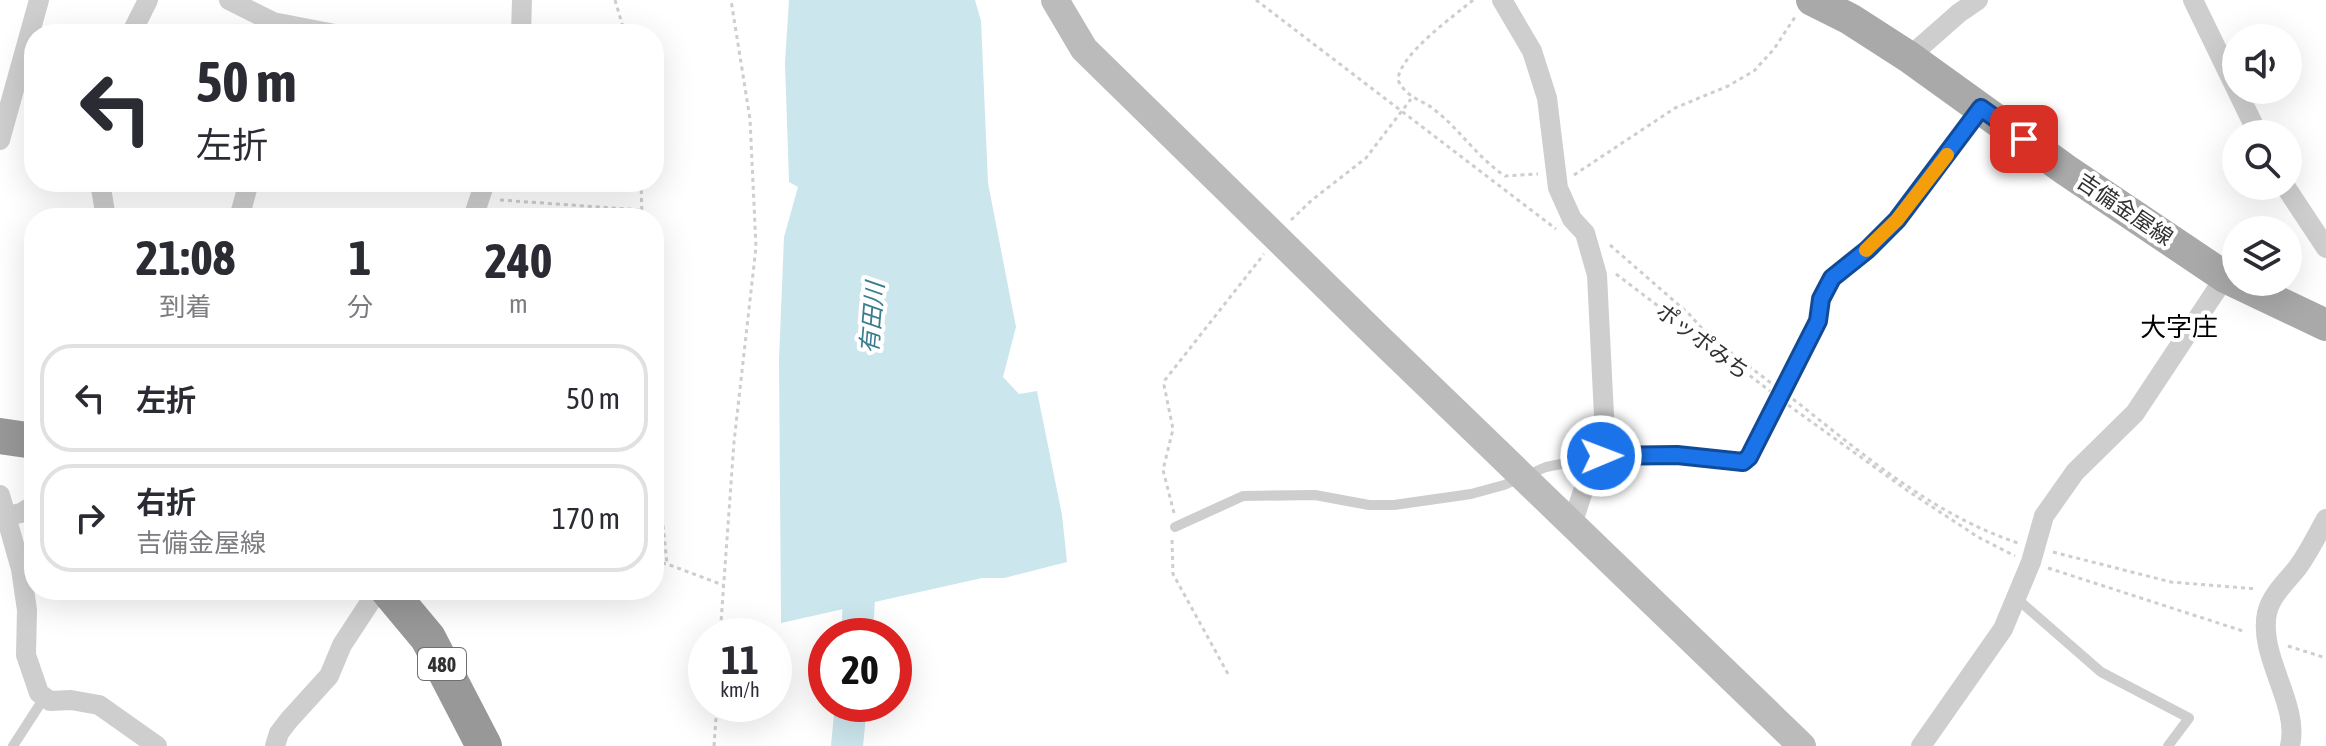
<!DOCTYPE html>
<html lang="ja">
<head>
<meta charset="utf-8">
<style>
	body { margin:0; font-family:"Asap Condensed","Noto Sans JP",sans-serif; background:#f7f7f7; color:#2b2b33; height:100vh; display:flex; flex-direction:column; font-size:30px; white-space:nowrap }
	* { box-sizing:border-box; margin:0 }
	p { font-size:26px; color:#7c7c81 }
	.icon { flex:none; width:44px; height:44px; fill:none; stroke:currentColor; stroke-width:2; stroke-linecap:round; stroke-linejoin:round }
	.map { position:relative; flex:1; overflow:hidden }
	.drawer { position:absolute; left:24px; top:208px; width:640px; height:392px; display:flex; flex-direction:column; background:#fff; border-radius:32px; box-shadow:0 8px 32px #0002 }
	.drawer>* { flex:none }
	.hud { position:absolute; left:24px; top:24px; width:640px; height:168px; border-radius:32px; box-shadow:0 8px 32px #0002; background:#fff; color:#2b2b33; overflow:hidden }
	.tools { position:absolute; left:2222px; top:24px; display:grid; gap:16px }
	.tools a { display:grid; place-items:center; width:80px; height:80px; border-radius:50%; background:#fff; box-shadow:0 8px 32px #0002; font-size:40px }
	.speed { position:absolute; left:688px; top:618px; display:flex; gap:16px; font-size:40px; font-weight:700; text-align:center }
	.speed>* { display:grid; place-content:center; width:104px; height:104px; border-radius:50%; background:#fff; box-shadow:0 8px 32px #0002; line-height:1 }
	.speed small { font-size:20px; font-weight:400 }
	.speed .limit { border:12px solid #d22; background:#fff; color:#111 }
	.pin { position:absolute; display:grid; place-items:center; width:68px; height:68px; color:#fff; margin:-34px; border-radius:16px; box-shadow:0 4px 12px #0006 }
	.me { position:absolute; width:88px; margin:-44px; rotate:89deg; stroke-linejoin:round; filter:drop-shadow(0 0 6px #0008) }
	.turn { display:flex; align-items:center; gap:28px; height:168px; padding:0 40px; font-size:36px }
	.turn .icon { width:104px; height:104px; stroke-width:2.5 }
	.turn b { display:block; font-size:56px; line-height:68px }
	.eta { display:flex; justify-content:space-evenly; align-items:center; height:136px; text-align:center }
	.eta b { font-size:48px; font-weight:700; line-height:56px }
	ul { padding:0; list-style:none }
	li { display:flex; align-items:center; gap:24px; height:108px; margin:0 16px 12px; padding:0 24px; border:4px solid #e1e1e2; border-radius:32px }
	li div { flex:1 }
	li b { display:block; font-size:30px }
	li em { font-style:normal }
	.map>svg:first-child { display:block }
	.water { fill:#cce6ed }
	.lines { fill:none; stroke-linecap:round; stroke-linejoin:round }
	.river { stroke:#cce6ed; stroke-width:32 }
	.path { stroke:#cecece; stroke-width:3; stroke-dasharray:4 4; stroke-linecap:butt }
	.lane { stroke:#cecece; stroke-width:10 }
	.street { stroke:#cecece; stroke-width:20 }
	.secondary { stroke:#bbb; stroke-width:28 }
	.primary { stroke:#a9a9a9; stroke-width:32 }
	.highway { stroke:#989898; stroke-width:36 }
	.route-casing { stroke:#114b97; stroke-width:20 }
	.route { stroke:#1a73e8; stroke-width:14 }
	.slow { stroke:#f59e0b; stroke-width:14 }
	.labels { text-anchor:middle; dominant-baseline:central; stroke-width:8; stroke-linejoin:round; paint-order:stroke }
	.shield { fill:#fff; stroke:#6f6f6f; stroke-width:2 }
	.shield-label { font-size:20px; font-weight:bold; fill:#313131 }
	.street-label { font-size:22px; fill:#313131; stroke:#fff }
	.water-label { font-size:24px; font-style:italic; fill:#3b7d8e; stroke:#fff }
	.quarter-label { font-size:26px; fill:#000; stroke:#fff }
</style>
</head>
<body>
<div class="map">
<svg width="2326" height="746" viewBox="0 0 2326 746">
	<rect width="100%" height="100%" fill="#fff"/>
	<path class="water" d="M789 0H975L981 21 988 183 1016 327 1003 377 1019 394 1037 391 1062 515 1067 562 1004 578H982L781 623 779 360 784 237 798 187 789 182 785 63Z"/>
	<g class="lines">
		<path class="river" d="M857 636 861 562
			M847 746 851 704"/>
		<path class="path" d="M615 0 625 34
			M1256 0 1556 229
			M1473 0C1454 16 1399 55 1398 80 1407 99 1422 99 1436 111 1461 131 1478 158 1505 176L1538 174
			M1574 175 1675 108 1728 86 1754 71 1774 49 1795 17
			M641 182 642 218
			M500 200 641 210
			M1291 220 1312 200 1366 158 1411 99
			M1610 245 1689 314 1709 336 1771 383
			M1616 274 1770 391
			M1793 399C1863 454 1933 515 2018 543
			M1788 405 1908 491 1978 537 2015 556
			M654 438 667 564
			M1174 513 1163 470 1173 429 1164 385 1165 380 1264 254
			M1172 540 1173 574 1228 674
			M2053 552 2171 582 2257 589
			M654 562 667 564 723 585
			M2048 568 2246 632
			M720 636 734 442 756 247 750 119 731 0
			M2288 646 2326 658
			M714 746 717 704"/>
		<path class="lane" d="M1175 527 1243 496 1315 495 1369 505H1394L1471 494 1504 485 1546 467 1601 456 1677 455 1743 462 1749 457 1818 321 1821 299 1832 278 1867 250 1897 220 1979 111
			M2016 598 2101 672 2189 718 2168 746
			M13 746 44 698"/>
		<path class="street" d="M229 0 285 28 291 34
			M1502 0 1532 51 1547 98 1558 188 1572 219 1585 233 1597 275 1605 436 1601 456 1583 491 1572 525
			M2193 0 2258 134
			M278 23 335 34
			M131 34 148 0
			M521 34 522 0
			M1909 57 1959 13 1978 0
			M0 140 39 0
			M100 182 106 218
			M2285 186 2326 248
			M239 218 249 182
			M473 218 485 182
			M0 495 21 569 27 610 26 655 39 693 50 701 71 700 99 705 157 746
			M6 516 21 513 34 505
			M275 746 279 733 289 720 329 676 342 645 378 590
			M1921 746 2003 629 2031 562 2044 516 2075 472 2135 413 2225 277
			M2290 746C2300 704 2258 657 2267 613 2271 595 2287 581 2298 567 2309 552 2317 535 2326 519"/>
		<path class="secondary" d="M1055 0 1084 49 1378 337 1802 746"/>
		<path class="primary" d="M1812 0 1850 19 1909 57 2066 170 2225 277 2326 325"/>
		<path class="highway" d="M0 436 34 441
			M388 590 428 638 484 746"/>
	</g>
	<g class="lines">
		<g class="route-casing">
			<path id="route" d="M1601 456 1677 455 1743 462 1749 457 1818 321 1821 299 1832 278 1867 250 1897 220 1981 108 2024 139"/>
		</g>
		<use href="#route" class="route"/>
		<path class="slow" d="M1866 250 1897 220 1947 155"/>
	</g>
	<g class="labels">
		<rect class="shield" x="418" y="648" width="48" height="32" rx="6"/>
		<g class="shield-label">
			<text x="442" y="664">480</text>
		</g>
		<g class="street-label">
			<text transform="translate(2125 209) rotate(34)">吉備金屋線</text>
			<text transform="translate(1703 341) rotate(37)">ポッポみち</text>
		</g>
		<g class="water-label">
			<text transform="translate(872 318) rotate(-85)">有田川</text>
		</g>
		<g class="quarter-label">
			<text x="2179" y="327">大字庄</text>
		</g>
	</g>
</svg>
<div class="tools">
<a><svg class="icon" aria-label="sound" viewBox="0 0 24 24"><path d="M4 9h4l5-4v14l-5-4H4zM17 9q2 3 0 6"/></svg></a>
<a><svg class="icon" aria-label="search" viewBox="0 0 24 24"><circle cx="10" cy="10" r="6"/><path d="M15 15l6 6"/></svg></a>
<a><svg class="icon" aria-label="layers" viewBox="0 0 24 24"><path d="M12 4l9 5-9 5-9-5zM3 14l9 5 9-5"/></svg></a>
</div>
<div class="speed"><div>11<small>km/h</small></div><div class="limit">20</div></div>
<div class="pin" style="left:2024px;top:139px;background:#d93025"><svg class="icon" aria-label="arrive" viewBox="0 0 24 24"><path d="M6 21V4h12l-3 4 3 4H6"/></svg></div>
<svg class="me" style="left:1601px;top:456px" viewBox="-20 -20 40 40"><circle r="17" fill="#1a73e8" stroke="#fff" stroke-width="3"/><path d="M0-11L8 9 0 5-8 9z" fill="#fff"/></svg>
<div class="hud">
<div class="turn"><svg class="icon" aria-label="left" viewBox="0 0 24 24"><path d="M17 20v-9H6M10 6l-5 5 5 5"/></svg><div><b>50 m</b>左折</div></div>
</div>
<section class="drawer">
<div class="eta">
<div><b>21:08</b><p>到着</p></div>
<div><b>1</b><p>分</p></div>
<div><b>240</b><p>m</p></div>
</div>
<ul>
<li><svg class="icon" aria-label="left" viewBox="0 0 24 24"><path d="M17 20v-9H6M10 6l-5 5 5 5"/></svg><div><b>左折</b></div><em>50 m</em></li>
<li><svg class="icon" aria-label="right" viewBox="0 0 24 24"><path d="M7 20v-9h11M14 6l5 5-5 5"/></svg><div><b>右折</b><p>吉備金屋線</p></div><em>170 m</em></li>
</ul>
</section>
</div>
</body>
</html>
